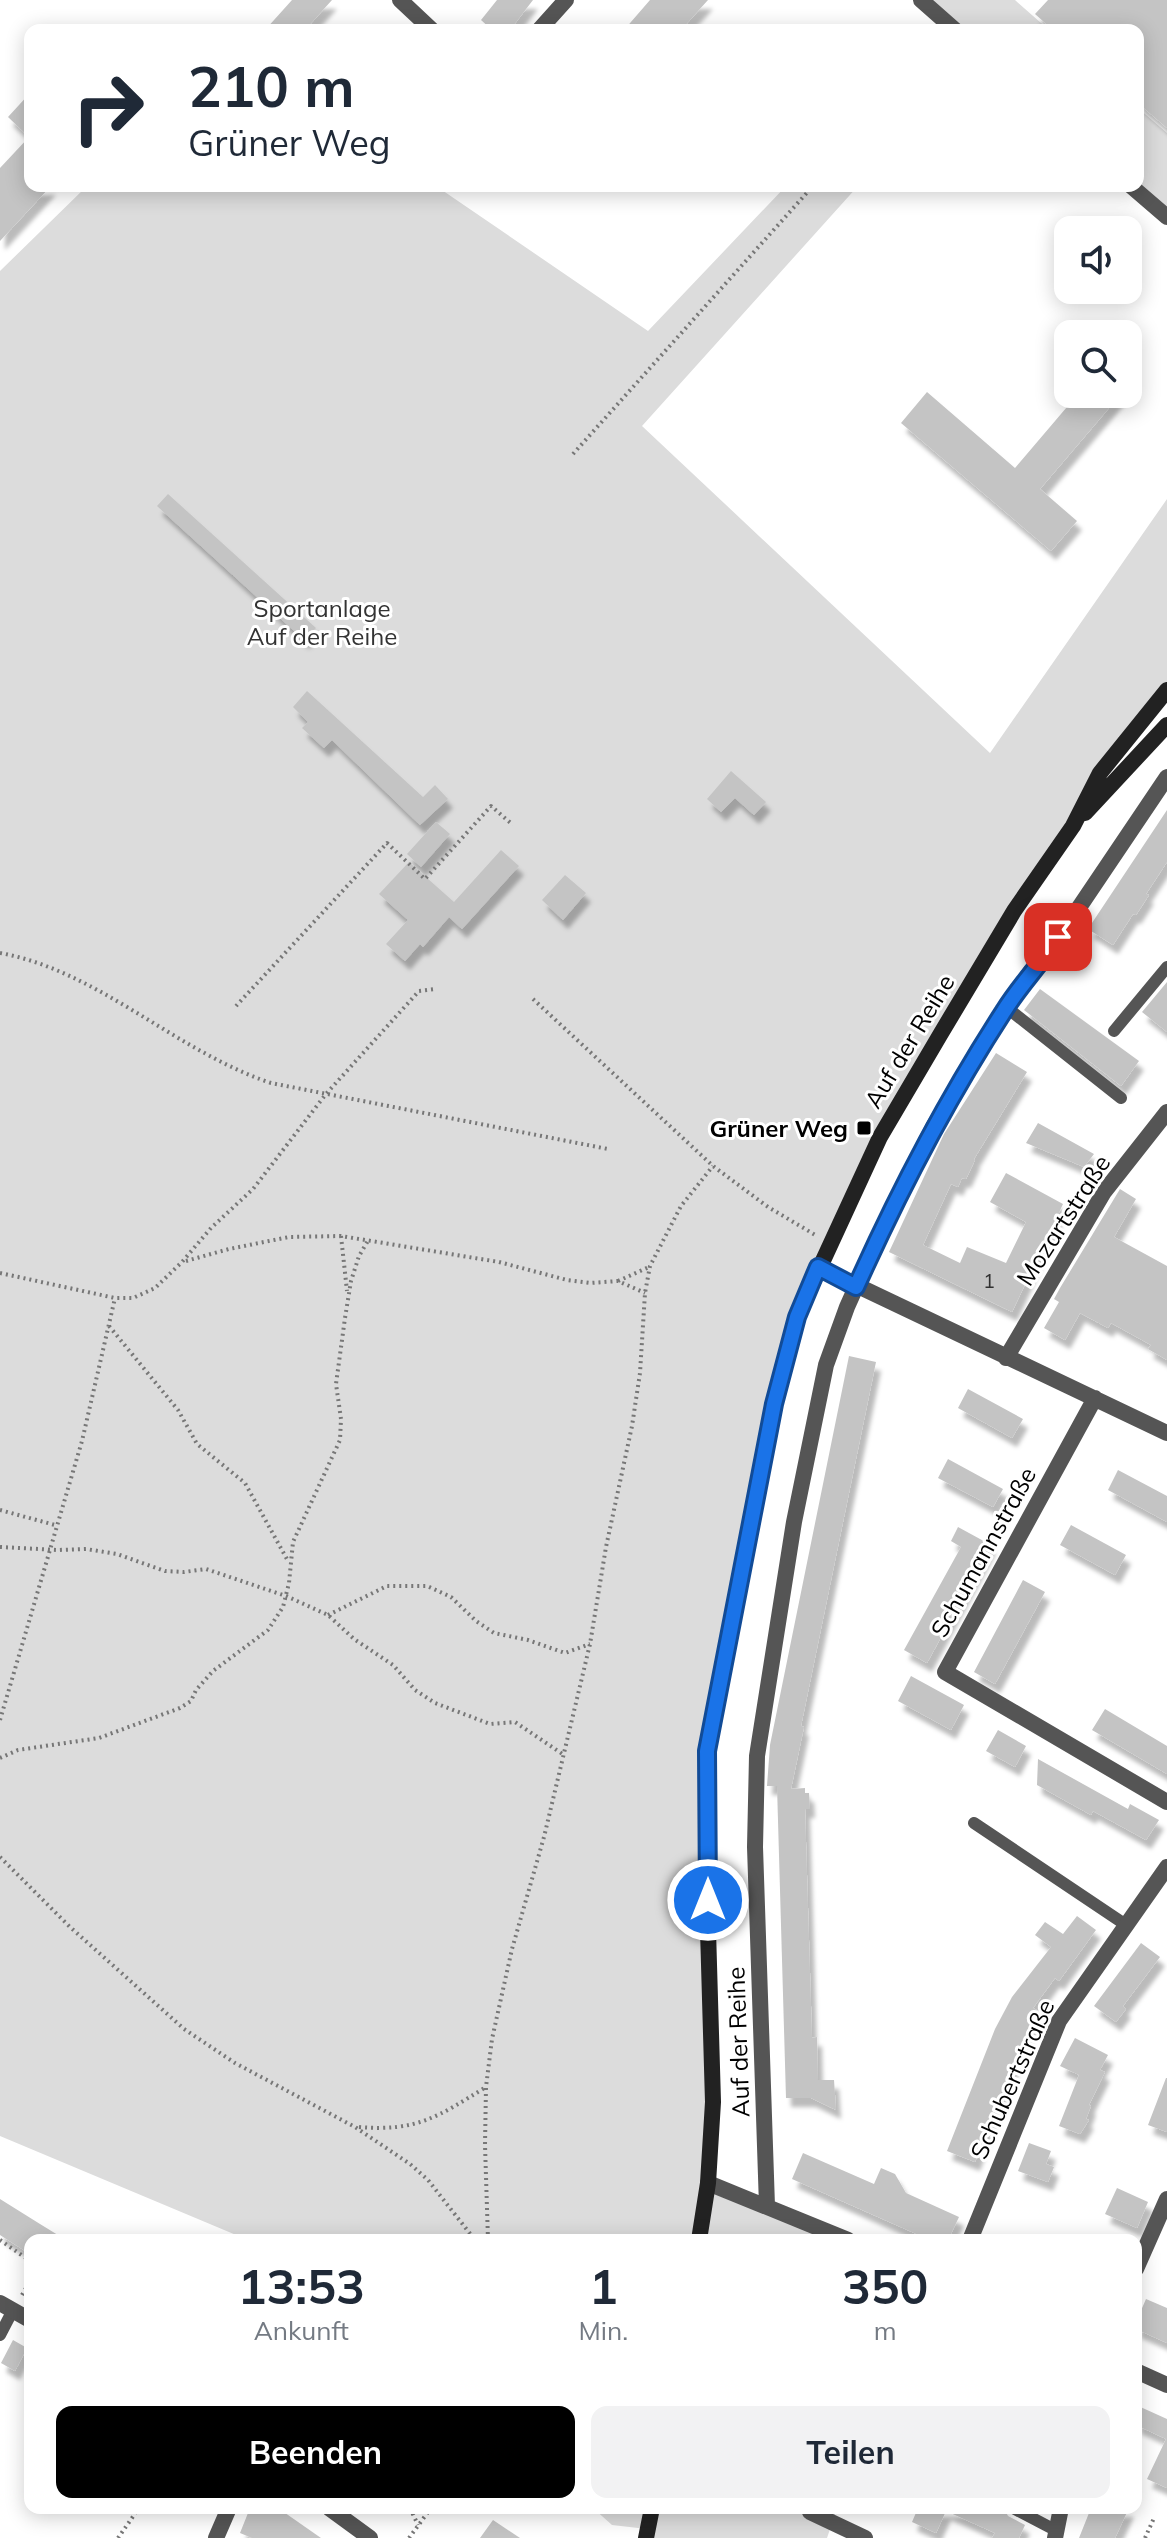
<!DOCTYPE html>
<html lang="de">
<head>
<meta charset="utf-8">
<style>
	body { margin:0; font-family:Mulish,sans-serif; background:#f2f2f3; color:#1f2937; height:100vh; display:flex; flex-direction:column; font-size:30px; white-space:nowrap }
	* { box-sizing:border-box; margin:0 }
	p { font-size:26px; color:#747a83 }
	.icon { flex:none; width:44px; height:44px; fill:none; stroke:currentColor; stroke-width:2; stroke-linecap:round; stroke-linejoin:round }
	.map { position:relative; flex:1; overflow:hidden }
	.details { position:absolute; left:24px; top:2234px; width:1118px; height:280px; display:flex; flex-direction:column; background:#fff; border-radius:16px; box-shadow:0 4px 20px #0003 }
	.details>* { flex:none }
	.banner { position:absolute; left:24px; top:24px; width:1120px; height:168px; border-radius:16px; box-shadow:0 4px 20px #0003; background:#fff; color:#1f2937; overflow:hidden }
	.buttons { position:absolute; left:1054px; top:216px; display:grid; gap:16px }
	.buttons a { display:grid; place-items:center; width:88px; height:88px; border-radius:16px; background:#fff; box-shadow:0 4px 20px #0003; font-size:40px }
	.pin { position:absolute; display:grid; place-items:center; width:68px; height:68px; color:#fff; margin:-34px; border-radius:16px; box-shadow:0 4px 12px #0006 }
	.me { position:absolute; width:88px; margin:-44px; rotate:0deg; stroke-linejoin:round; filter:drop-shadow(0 0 6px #0008) }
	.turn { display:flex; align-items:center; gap:28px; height:168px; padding:0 32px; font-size:36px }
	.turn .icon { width:104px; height:104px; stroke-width:2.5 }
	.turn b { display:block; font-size:56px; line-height:68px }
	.eta { display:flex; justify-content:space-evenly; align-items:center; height:136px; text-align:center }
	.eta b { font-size:48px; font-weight:700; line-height:56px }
	.primary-button { display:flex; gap:16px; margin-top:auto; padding:16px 32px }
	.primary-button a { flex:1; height:92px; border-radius:16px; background:#000; color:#fff; font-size:32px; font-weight:700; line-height:92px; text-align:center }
	.primary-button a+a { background:#f2f2f3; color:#1f2937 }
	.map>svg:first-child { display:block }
	.green { fill:#dcdcdc }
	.building { fill:#c4c4c4; filter:url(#shadow) }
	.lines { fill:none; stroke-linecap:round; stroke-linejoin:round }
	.path { stroke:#777; stroke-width:4; stroke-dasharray:2 4; stroke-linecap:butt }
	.service { stroke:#555; stroke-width:12 }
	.minor { stroke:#555; stroke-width:16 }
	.tertiary { stroke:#555; stroke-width:16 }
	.secondary { stroke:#222; stroke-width:16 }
	.route-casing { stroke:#114b97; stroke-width:20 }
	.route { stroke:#1a73e8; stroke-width:14 }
	.poi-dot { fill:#000; stroke:#fff; stroke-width:3 }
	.labels { text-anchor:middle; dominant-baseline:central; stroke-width:6; stroke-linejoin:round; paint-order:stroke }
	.number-label { font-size:20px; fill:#313131 }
	.park-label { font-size:24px; fill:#333; stroke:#fff }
	.street-label { font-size:24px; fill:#000; stroke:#fff }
	.poi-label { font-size:24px; font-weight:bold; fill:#000; stroke:#fff; text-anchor:end }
</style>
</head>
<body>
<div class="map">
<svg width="1167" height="2538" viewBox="0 0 1167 2538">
	<defs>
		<filter id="shadow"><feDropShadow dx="5" dy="9" stdDeviation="2" flood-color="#0004"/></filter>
	</defs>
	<rect width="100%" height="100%" fill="#fff"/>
	<path class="green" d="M927 0H1015L1049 30H961Z
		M1138 108 1167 133V211L1138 186Z
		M87 186H436L648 331 786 186H858L642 426 990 753 1167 499V687L1068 823 1009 911 793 1313 703 1752 708 2183 848 2240H248L0 2136V271Z
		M593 2508H837L827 2538H646L647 2529 612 2525Z"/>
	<path class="building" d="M292 0H332L305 30H265Z
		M497 0H533L510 30H492L481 20Z
		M650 0H708L681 30H624Z
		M1048 0H1167V128L1138 103V30H1053L1035 14Z
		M30 93V186H51L0 241V168L29 137 8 117Z
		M927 392 1015 468 1078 394H1121L1040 489 1077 521 1051 551 901 423Z
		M168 494 316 628 304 640 157 506Z
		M307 691 423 797 435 785 448 799 420 825 332 740 324 748 302 728 308 722 293 707Z
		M731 771 766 802 754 815 735 798 721 812 707 799Z
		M1167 810V862L1146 894 1149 895 1136 915 1133 914 1113 945 1088 929Z
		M436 822 450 834 421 867 407 854Z
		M501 850 519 866 462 929 449 917 423 947 420 944 405 961 386 944 408 920 379 894 409 862 454 902Z
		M565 875 586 893 563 920 542 900Z
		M1167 982V1032L1142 1012Z
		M1040 989 1139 1061 1121 1086 1024 1010Z
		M996 1053 1027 1072 974 1159 975 1160 966 1179 962 1178 958 1187 951 1184 923 1245 960 1263 967 1247 1006 1263 1026 1222 990 1202 1006 1173 1063 1204 1012 1312 889 1252 944 1134Z
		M1038 1123 1094 1154 1084 1167 1026 1143Z
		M1120 1189 1136 1199 1114 1237 1167 1266V1360L1148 1349 1151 1345 1111 1323 1108 1328 1080 1313 1065 1340 1044 1328 1059 1302 1054 1299 1060 1288Z
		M849 1356 876 1362 801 1726 804 1727 791 1789 805 1788V1793H809L810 1809H805L812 2038 817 2037 818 2080H834L836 2110 811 2098H786L777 1786H767L770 1745Z
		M968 1389 1023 1419 1012 1438 958 1408Z
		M948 1459 1003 1489 993 1507 938 1478Z
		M1118 1470 1167 1496V1522L1108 1490Z
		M1071 1525 1126 1555 1115 1575 1060 1545Z
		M958 1527 991 1545 927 1663 904 1650 961 1547 951 1541Z
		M1023 1580 1045 1592 995 1684 974 1672Z
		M911 1676 964 1705 951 1730 898 1701Z
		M1105 1709 1167 1746V1774L1092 1730Z
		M998 1730 1026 1746 1015 1767 986 1751Z
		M1038 1759 1128 1809 1130 1804 1159 1820 1146 1840 1093 1811 1091 1815 1037 1785Z
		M1077 1916 1096 1930 1059 1981 1055 1978 1033 2008 1038 2011 1010 2074 1008 2073 975 2162 947 2151 995 2029 1012 1997 1051 1947 1035 1935 1045 1922 1063 1934Z
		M1141 1943 1160 1957 1123 2006 1126 2009 1116 2022 1094 2006Z
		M1075 2038 1108 2055 1100 2070 1105 2072 1089 2105 1091 2106 1086 2119 1089 2120 1080 2134 1059 2126 1079 2075 1060 2066Z
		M1166 2078H1167V2132L1148 2125Z
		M1029 2143 1051 2151 1046 2164 1054 2167 1048 2182 1018 2171Z
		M803 2153 874 2184 881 2168 895 2174 906 2193 959 2217 948 2240H930L792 2179Z
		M1117 2188 1148 2202 1137 2228 1105 2214Z
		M0 2199 40 2224 66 2240H30V2254L0 2235Z
		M1146 2299 1167 2308V2343L1136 2329V2322Z
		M13 2340 27 2348 15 2371 1 2363Z
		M1136 2405 1167 2419V2488L1147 2479 1166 2439 1136 2425Z
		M250 2508H278L321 2538H252L240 2533Z
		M918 2508H1004L1008 2516 1025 2525 1019 2538H992L995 2533 946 2511 936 2533 912 2522Z
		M1091 2508H1129L1115 2538H1079Z
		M493 2520 520 2538H480Z"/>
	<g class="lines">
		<path class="path" d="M573 454 813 186
			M0 953C99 971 175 1051 271 1083L608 1149
			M533 999 713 1166 768 1207 817 1236
			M236 1006 387 843 425 879 491 806 513 825
			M341 1236 347 1291
			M186 1261 229 1249 289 1237 341 1236 499 1262 567 1280 590 1283 618 1281 645 1293
			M0 1273 115 1298H133L155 1288 182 1262 211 1228 253 1189 326 1094 419 991 436 989
			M618 1281 649 1267
			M109 1326 178 1410 197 1444 245 1483 288 1561
			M0 1510 55 1525
			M0 1547 58 1550 86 1549 117 1554 165 1571 184 1572 206 1569 286 1596 328 1615 354 1639 393 1665 415 1690 435 1703 490 1724 515 1722 564 1755
			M328 1615 387 1586H427L451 1597 476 1621 494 1633 528 1640 565 1653 590 1644
			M0 1720 82 1441 115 1298
			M0 1758 18 1750 99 1738 180 1708 191 1701 196 1690 213 1671 268 1630 283 1607 289 1583 293 1542 340 1440 341 1419 336 1384 345 1318 351 1281 359 1256 369 1239
			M0 1857 70 1927 184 2029 235 2063 355 2127 410 2164 428 2180 475 2240
			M359 2127C417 2132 439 2116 486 2087
			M0 2240 30 2261
			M488 2240 485 2145 486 2087 492 2039 512 1949 544 1837 590 1644 606 1547 632 1426 640 1373 645 1293 650 1266 681 1206 713 1166
			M22 2295 30 2281
			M410 2508 418 2525
			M118 2538 139 2508
			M409 2538 431 2508
			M1145 2538 1154 2518"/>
		<path class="service" d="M1006 1007 1121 1098
			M1114 1031 1167 967
			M974 1823 1126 1925
			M0 2335 13 2310
			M1013 2508 1057 2531"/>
		<path class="minor" d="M400 0 432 30
			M539 30 566 0
			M818 1267 1167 1433
			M1006 1358 1104 1192 1167 1112
			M1095 1398 945 1672 1167 1802
			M708 2183 848 2240
			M767 2206 755 1847 757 1756 794 1522 826 1365 847 1307 886 1220 933 1127 1006 1007 1031 971 1047 955 1167 777
			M970 2240 1059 2021 1167 1867
			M1136 2269 1167 2199
			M0 2303 30 2320
			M1136 2371 1167 2385
			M329 2508 370 2538
			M810 2512 865 2538
			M216 2538 229 2508
			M1055 2538 1061 2508"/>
		<path class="tertiary" d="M921 0 955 30
			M1131 186 1167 217"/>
		<path class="secondary" d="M1085 813 1167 725
			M699 2240 708 2183 713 2102 708 1930 707 1751 774 1404 797 1317 880 1137 940 1035 1014 911 1073 826 1100 773 1167 690
			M646 2538 652 2508"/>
	</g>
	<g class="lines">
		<g class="route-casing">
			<path id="route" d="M708 1900 707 1751 774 1404 797 1317 818 1267 856 1287C899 1191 947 1099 1004 1011 1020 985 1042 963 1058 937"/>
		</g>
		<use href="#route" class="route"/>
	</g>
	<rect class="poi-dot" x="856" y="1120" width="16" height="16" rx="4"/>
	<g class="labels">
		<g class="number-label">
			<text x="989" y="1280">1</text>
		</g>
		<g class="park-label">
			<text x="322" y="608">Sportanlage<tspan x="322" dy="28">Auf der Reihe</tspan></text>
		</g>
		<g class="street-label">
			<text transform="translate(909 1041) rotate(-59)">Auf der Reihe</text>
			<text transform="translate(1063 1220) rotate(-57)">Mozartstraße</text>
			<text transform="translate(983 1552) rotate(-61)">Schumannstraße</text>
			<text transform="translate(738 2042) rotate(-92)">Auf der Reihe</text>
			<text transform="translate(1012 2079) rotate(-66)">Schubertstraße</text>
		</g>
		<g class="poi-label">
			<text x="848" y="1128">Grüner Weg</text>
		</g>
	</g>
</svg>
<div class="buttons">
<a><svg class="icon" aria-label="sound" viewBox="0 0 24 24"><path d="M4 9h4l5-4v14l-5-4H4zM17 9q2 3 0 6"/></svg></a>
<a><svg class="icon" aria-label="search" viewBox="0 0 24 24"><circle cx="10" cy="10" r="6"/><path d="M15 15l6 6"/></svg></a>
</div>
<div class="pin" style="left:1058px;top:937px;background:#d93025"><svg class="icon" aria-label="arrive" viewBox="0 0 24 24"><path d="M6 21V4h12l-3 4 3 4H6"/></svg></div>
<svg class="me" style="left:708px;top:1900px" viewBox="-20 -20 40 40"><circle r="17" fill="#1a73e8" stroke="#fff" stroke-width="3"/><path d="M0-11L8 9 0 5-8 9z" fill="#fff"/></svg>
<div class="banner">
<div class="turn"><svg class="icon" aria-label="right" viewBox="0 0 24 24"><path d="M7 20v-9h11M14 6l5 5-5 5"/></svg><div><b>210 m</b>Grüner Weg</div></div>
</div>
<section class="details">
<div class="eta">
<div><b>13:53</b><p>Ankunft</p></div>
<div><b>1</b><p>Min.</p></div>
<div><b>350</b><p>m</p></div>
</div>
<div class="primary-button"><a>Beenden</a><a>Teilen</a></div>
</section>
</div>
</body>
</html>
